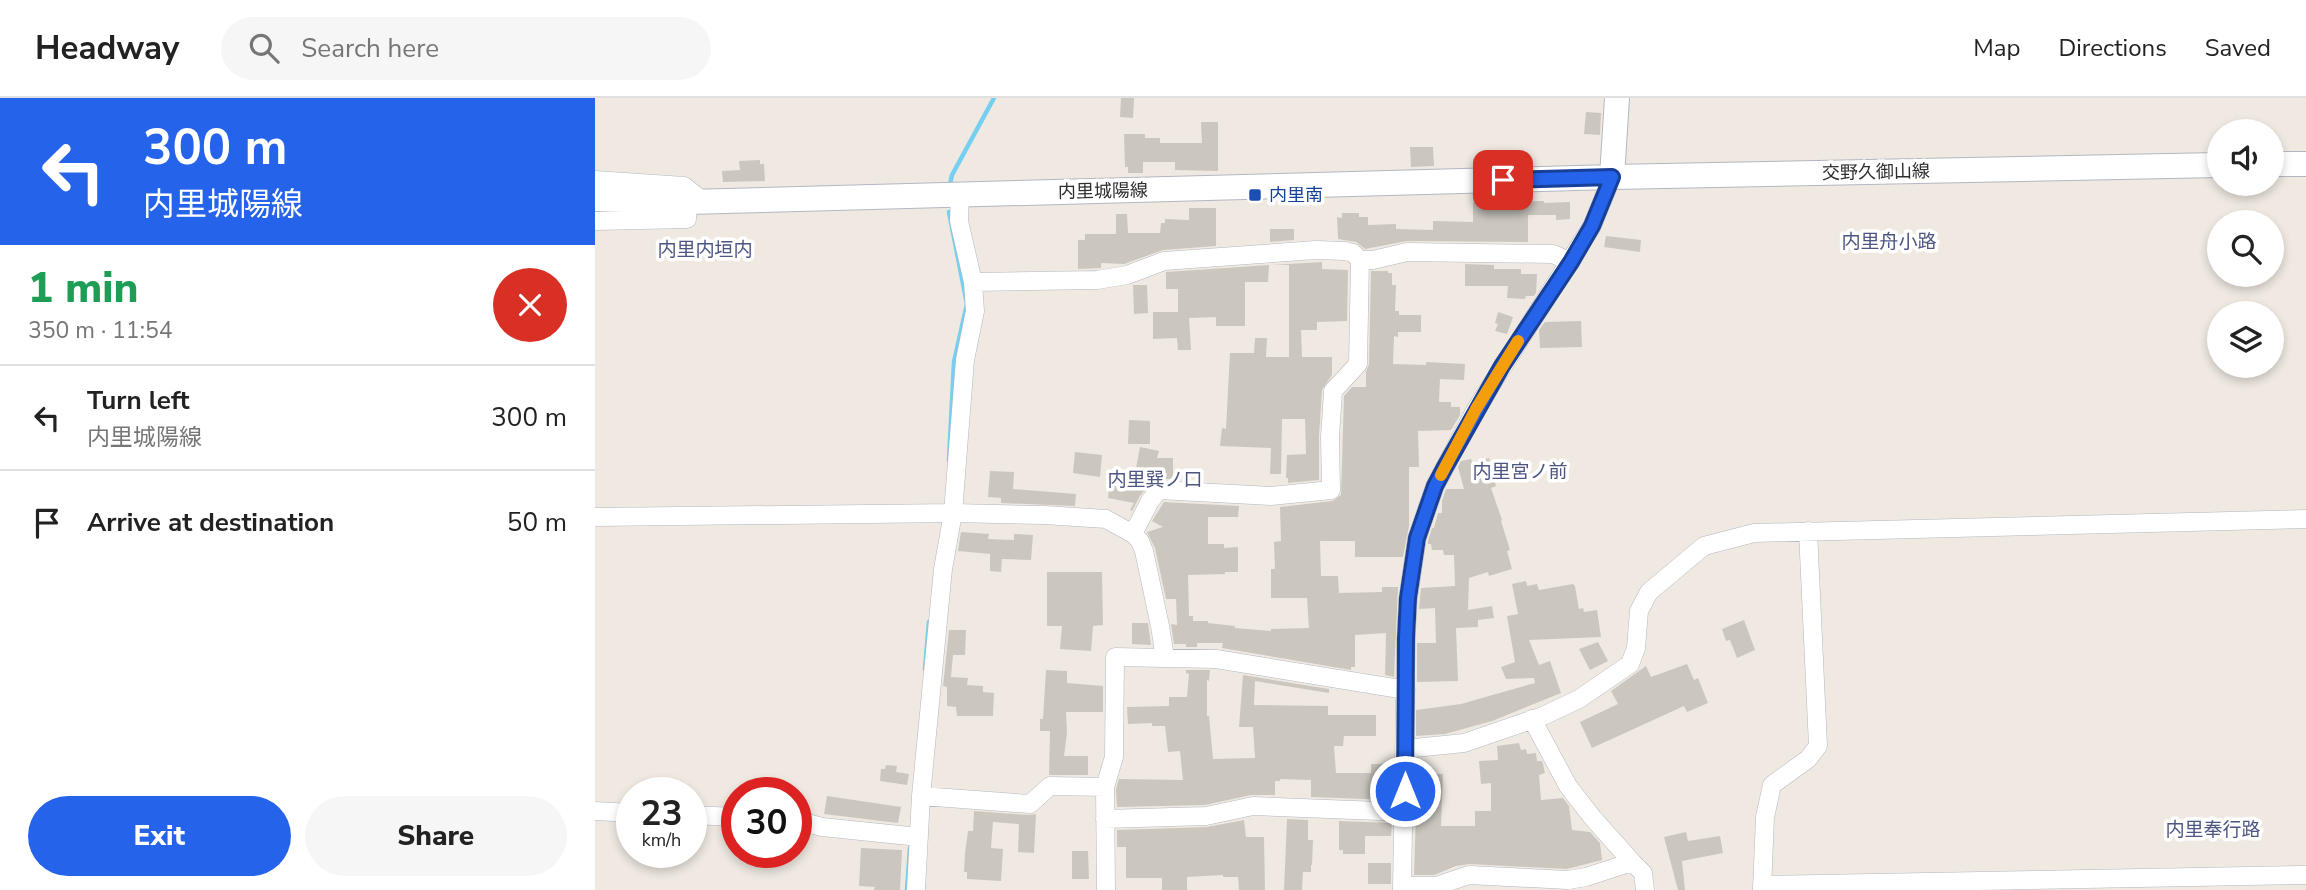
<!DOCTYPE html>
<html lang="en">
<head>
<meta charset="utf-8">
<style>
	body { margin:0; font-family:"Nunito Sans","Noto Sans JP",sans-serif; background:#f6f6f6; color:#222; height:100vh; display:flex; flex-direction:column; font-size:26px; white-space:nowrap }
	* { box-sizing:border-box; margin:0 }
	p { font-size:23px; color:#767676 }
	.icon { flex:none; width:38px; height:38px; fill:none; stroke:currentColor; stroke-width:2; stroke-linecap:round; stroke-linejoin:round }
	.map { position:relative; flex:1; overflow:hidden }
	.panel { display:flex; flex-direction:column; background:#fff; width:595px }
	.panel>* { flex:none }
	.guide { background:#2563eb; color:#fff; overflow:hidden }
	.controls { position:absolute; left:1612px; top:21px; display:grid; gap:14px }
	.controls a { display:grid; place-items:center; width:77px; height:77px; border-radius:50%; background:#fff; box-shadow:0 4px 10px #0003; font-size:35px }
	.speed { position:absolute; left:21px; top:679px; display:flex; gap:14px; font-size:35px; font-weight:700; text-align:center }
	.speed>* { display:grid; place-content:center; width:91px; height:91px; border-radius:50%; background:#fff; box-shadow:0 4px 10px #0003; line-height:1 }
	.speed small { font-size:18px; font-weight:400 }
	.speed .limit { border:10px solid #d22; background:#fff; color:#111 }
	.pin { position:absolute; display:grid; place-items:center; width:60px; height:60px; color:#fff; margin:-30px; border-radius:14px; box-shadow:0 4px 10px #0006 }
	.me { position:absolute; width:77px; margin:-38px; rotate:0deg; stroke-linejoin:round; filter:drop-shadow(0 0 5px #0008) }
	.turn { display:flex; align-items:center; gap:24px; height:147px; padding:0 28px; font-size:32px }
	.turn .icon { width:91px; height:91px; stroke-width:2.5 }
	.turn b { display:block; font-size:49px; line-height:60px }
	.round { display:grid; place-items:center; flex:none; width:74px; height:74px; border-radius:37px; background:#f6f6f6 }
	.overview { display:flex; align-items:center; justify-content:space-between; height:119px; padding:0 28px }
	h1 { font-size:42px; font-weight:800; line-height:52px; color:#1e9e55 }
	.action { display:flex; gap:14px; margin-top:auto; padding:14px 28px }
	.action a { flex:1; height:80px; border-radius:42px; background:#2563eb; color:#fff; font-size:28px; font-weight:800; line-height:80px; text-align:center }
	.action a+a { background:#f6f6f6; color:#222 }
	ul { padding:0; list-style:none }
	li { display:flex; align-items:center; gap:21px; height:105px; padding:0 28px; border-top:2px solid #e0e0e0 }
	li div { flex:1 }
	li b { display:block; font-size:26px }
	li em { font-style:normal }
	header { display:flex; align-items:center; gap:42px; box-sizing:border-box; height:98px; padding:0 35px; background:#fff; border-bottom:2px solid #e0e0e0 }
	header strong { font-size:33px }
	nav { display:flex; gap:38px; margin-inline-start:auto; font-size:24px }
	.search { width:490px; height:63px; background:#f6f6f6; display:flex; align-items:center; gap:18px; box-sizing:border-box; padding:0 24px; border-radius:38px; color:#767676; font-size:26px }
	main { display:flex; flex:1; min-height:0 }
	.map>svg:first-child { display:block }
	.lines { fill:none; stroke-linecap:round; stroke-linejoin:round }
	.stream { stroke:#75cff0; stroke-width:4.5 }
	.building { fill:#cbc7bf }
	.street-casing { stroke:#b4b7c1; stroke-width:19 }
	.secondary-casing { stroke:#b4b7c1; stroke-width:26 }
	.street { stroke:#fff; stroke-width:18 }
	.secondary { stroke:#fff; stroke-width:24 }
	.route-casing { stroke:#184099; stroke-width:18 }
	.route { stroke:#2563eb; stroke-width:12 }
	.slow { stroke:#f59e0b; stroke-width:12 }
	.transit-dot { fill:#1a4fb4; stroke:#fff; stroke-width:2.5 }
	.labels { text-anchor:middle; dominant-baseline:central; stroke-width:7; stroke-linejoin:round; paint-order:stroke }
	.street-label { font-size:18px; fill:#2e2e2e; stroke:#fff }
	.transit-label { font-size:18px; fill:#164399; stroke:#fff; text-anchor:start }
	.neighbourhood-label { font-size:19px; fill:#4d5680; stroke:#fff }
</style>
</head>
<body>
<header>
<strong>Headway</strong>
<div class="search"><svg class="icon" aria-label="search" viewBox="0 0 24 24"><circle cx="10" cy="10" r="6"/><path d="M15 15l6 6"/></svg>Search here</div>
<nav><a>Map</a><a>Directions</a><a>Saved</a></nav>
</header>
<main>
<section class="panel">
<div class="guide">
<div class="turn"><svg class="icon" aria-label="left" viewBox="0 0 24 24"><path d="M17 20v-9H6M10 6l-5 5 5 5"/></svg><div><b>300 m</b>内里城陽線</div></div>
</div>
<div class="overview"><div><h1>1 min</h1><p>350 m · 11:54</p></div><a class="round" style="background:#d93025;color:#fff"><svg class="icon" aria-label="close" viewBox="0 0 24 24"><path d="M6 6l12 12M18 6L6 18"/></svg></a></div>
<ul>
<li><svg class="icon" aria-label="left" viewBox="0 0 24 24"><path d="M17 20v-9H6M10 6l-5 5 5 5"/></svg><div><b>Turn left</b><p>内里城陽線</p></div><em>300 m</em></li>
<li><svg class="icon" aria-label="arrive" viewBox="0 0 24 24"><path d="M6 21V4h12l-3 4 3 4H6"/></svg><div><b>Arrive at destination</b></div><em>50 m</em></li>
</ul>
<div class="action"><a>Exit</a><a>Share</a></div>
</section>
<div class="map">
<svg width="1711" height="792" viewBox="0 0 1711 792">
	<rect width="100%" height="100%" fill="#efe9e1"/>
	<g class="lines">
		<path class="stream" d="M355 86 357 77 399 0
			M354 362 359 264 372 206 354 114
			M330 571 334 524
			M312 792 315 750"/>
	</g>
	<path class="building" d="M526 0H539L538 20 525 19Z
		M991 14 1006 15 1005 37 989 36Z
		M606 24H623V73L580 72V64H548V75H533V69H530L529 36H550V40H565V45H607Z
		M815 49H838L839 68 816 69Z
		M165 62V66H169L170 83 128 84 127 73 145 72 144 63Z
		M949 103V105L975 104V121L961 122V117H933V144L812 143 770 151 761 144 743 141 742 119 747 120V115H764V119H773V127L801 126V131L838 132V123L878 124V104Z
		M594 110H621V148L568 152 529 166 506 165V170L483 171V142H490V136H521V116H532L533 135H565L566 125H570V121L594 122Z
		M675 131H699V142L675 144Z
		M1011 138 1046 142 1045 154 1009 149Z
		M727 164V171L753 172 752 223 722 224V232H706L707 259H737V277L727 292 724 338V382L693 385V380H691L692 357 711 356 710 321H687L686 376H675L676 350 625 348 627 330 631 331 635 255H659L660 240H672L671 259H694V167H677Z
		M870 166 899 167V171H926V176H942L941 195 939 198H931L930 201 912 200 913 188H870Z
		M674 167 673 184H650V228H621V219L594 220 596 252H583L582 240 558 241V214H583V191H571V174Z
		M776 173H793V175H797V187H801L800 213H804V217H826V234H803V239L799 238 798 266 831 267V264L870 266 869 282 845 281 844 304H856V309H865V317L856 332 823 333 824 369H814V428L808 459H760V443H725L726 478H743L744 495 787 494V489H803L799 579 790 577 791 535 760 537V569H756V572L627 550 628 545H602V549H591V546H579L576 526 582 527 581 501H571L560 450 552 434 568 429 557 423 569 404 644 408 643 419H613V446H629V450L643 449V474H630V476L593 477 594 518H598V523H613V525L640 528V530L676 533V531L714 530 712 500H676V471H680L679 444 686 443 685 409 737 403 746 397 749 298 757 289H771V274L774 266Z
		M538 187H552L553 215 539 216Z
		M903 214 918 219 912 236 900 233 903 226 900 225Z
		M986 223 987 249 945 250 944 232 950 224Z
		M534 322 555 323V346H533Z
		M545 349 564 353 562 360H578V381H564L556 384 545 398 537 413 535 412 539 405 513 400 515 376 539 381Z
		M480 354 507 357 505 379 478 375Z
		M894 360 901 388 896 390 907 422 906 423 915 452 912 453 917 471 894 478 893 474 874 480 873 512 897 508 899 520 883 522V529L861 530 863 583 822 584V545H841L840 510 824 511 826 490 860 488 859 457H849L848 452H837L836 446H833V443L837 430H839L843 415H847V403L851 391H869L863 369 866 363 876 361 877 365Z
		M395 373 419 374 418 391 481 396 480 408 406 405V400L393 399Z
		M366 434 394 436 393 441 419 442V436L438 437 436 462 407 461 406 474 395 473V456L363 453Z
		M452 474H507L508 527 498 528 496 553 465 551 467 528H452Z
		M931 483 932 488 942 486 944 492 978 486 980 488 984 511 988 510 989 514 1002 512 1006 539 934 542 944 567 955 563 966 595 897 623 850 636 821 638V612L866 606 940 585 939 580 911 581 906 569 920 564 912 518 923 516 917 486Z
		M1149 522 1160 552 1142 560 1135 542 1131 543 1127 531Z
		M537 525H553L556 547 537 546Z
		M354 532H371L370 557H358L356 579 373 580 372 587 388 588V594L399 595 398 618H362L361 609 352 608V589L348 588Z
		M1003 544 1013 563 995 572 984 551Z
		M1092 566 1099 582 1103 580 1113 605 1092 614 1089 608 997 650 985 624 1023 606 1016 593 1051 568 1056 579Z
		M451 572 472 573V585L508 588V614H471L472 635 469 658H493V677H454L455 633H445V621H448Z
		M591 572H615L614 583 612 582V618H614L618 661 660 660 658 629H644L648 577 734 591V595L660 583 659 607 733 608V617H781V638H749L748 648H739L741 675H776V666H789V669H798L797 702 716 699V682L685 681V683H680V697H656L610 707 522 709 521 691 524 681 588 682 585 653 573 654 570 628H557V625L533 626 532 609 574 608V599H592L594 576 591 575Z
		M924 645 926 652 931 651 932 656 941 655 942 663H947L948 666 950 675 944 677 946 702 968 700 974 708 977 732 995 734 1005 745 1007 762 972 771 874 766 861 768 839 777H819L821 714 820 681H835V676H848L846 728H880V713H896V685L886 686 884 663 903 662 902 648Z
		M291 667 302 668 301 674 314 676 312 687 285 683 286 671H290Z
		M232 698 306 709 303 725 229 716Z
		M379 713 434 717 441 716 439 755 423 754 424 726 398 724 396 750 408 751 406 783 372 781V774H369L370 755 373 733H378Z
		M692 721 713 722V742H718L717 767H716V774H708L707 792H689Z
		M649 722 651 739H669L670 792H644L643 779H628V777L592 779V792H567V780H531V749H522V732L612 729Z
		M744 723 797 725 796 738H770V756H748V752H744Z
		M1091 734 1093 743 1125 738 1128 755 1087 763 1090 792H1083L1069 739Z
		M266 750 307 752 305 792H279L280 789 264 788Z
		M477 753H493L494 781H477Z
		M773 765H796V786H773Z"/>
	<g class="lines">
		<g class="street-casing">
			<path id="street" d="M0 82 89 88 108 103
				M0 123 92 121 93 104
				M378 184 502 182 532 177 569 163 721 152 750 153 758 155 765 162H778L812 154 958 156 976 164
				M0 419 358 415 449 417 511 421 538 436 545 443 549 453 565 528 570 560
				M538 436 555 403 564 392 676 398 736 392 735 339 738 293 763 266 765 162
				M810 651 869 645 948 618 984 601 1035 566 1041 550 1044 513 1054 494 1109 448 1159 435 1711 421
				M326 698 435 706 455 688 510 689
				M0 713 37 715
				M96 717 142 719
				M510 721 611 718 658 708 810 714
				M201 722 227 729 324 739
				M1037 764 1048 775 1050 792
				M1167 787 1711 777
				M807 788H841L874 777 973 782 991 779 1037 764 997 719 973 688 937 621
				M321 792 326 698 348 471 358 415 370 262 380 213 378 184 364 123 365 96
				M511 792 510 689 519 659 520 559 621 561 811 592
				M807 792 811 540 813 501 822 440 840 388 881 311 997 128 1017 79
				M1167 792 1170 719 1177 687 1213 661 1223 648 1213 433"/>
		</g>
		<g class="secondary-casing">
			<path id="secondary" d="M1676 66H1711
				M1017 79 1022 0
				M0 101 93 104 1017 79 1624 67"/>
		</g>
		<use href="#street" class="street"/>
		<use href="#secondary" class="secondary"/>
	</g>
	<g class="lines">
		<g class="route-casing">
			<path id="route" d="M810 693 811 540 813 500 822 440 840 388 850 369 907 268 976 164 997 128 1017 79 908 82"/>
		</g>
		<use href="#route" class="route"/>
		<path class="slow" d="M846 377 881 311 923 243"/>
	</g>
	<rect class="transit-dot" x="653" y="90" width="14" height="14" rx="3.5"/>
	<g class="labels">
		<g class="street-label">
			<text transform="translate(1281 74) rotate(-1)">交野久御山線</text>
			<text transform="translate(508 93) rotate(-1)">内里城陽線</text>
		</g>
		<g class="transit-label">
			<text x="674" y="97">内里南</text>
		</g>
		<g class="neighbourhood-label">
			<text x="1294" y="144">内里舟小路</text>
			<text x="110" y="152">内里内垣内</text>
			<text x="925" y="374">内里宮ノ前</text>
			<text x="560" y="382">内里巽ノ口</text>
			<text x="1618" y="732">内里奉行路</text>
		</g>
	</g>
</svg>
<div class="controls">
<a><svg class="icon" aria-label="sound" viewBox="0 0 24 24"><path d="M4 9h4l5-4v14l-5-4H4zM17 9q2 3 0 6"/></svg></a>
<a><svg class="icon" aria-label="search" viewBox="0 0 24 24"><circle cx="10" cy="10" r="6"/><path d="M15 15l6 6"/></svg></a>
<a><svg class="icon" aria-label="layers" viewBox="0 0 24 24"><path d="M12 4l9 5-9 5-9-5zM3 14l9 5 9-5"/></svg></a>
</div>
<div class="speed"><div>23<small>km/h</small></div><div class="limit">30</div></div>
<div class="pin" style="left:908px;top:82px;background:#d93025"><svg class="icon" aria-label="arrive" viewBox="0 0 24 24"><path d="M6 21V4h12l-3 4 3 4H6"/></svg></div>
<svg class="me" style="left:810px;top:693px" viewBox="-20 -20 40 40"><circle r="17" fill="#2563eb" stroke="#fff" stroke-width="3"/><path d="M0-11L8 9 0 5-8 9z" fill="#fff"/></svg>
</div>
</main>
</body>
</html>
